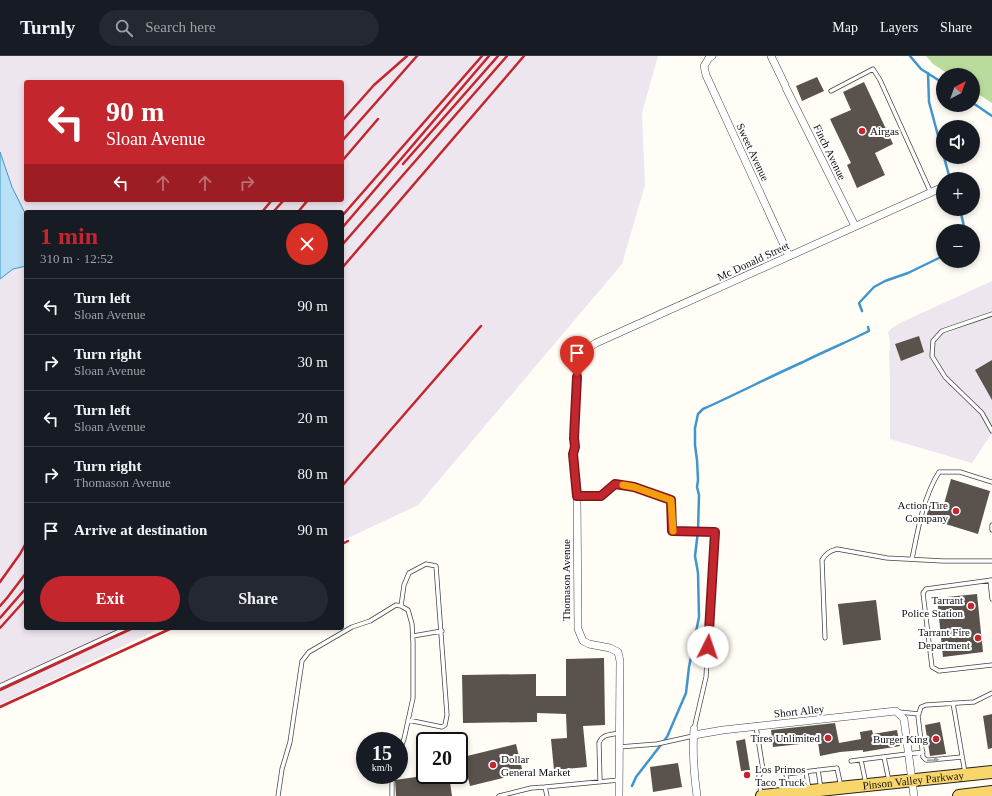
<!DOCTYPE html>
<html lang="en">
<head>
<meta charset="utf-8">
<style>
	body { margin:0; font-family:"Times New Roman",serif; background:#242831; color:#f1f3f6; height:100vh; display:flex; flex-direction:column; font-size:15px; white-space:nowrap }
	* { box-sizing:border-box; margin:0 }
	p { font-size:13px; color:#9ea1a6 }
	.icon { flex:none; width:22px; height:22px; fill:none; stroke:currentColor; stroke-width:2; stroke-linecap:round; stroke-linejoin:round }
	.map { position:relative; flex:1; overflow:hidden }
	.side { position:absolute; left:24px; top:154px; width:320px; height:420px; display:flex; flex-direction:column; background:#171b24; border-radius:4px; box-shadow:0 2px 6px #0003 }
	.side>* { flex:none }
	.hud { position:absolute; left:24px; top:24px; width:320px; height:122px; border-radius:4px; box-shadow:0 2px 6px #0003; background:#c4262e; color:#fff; overflow:hidden }
	.needle { width:26px; rotate:41deg }
	.tools { position:absolute; left:936px; top:12px; display:grid; gap:8px }
	.tools a { display:grid; place-items:center; width:44px; height:44px; border-radius:50%; background:#171b24; box-shadow:0 2px 6px #0003; font-size:20px }
	.speed { position:absolute; left:356px; top:676px; display:flex; gap:8px; font-size:20px; font-weight:700; text-align:center }
	.speed>* { display:grid; place-content:center; width:52px; height:52px; border-radius:50%; background:#171b24; box-shadow:0 2px 6px #0003; line-height:1 }
	.speed small { font-size:10px; font-weight:400 }
	.speed .limit { border:2px solid #111; border-radius:6px; background:#fff; color:#111 }
	.pin { position:absolute; display:grid; place-items:center; width:34px; height:34px; color:#fff; margin:-41px -17px; border-radius:50% 50% 50% 0; rotate:-45deg; box-shadow:0 0 4px #0007 }
	.pin .icon { rotate:45deg }
	.me { position:absolute; width:44px; margin:-22px; rotate:4deg; stroke-linejoin:round; filter:drop-shadow(0 0 3px #0008) }
	.turn { display:flex; align-items:center; gap:14px; height:84px; padding:0 16px; font-size:18px }
	.turn .icon { width:52px; height:52px; stroke-width:2.5 }
	.turn b { display:block; font-size:28px; line-height:34px }
	.lanes { display:flex; align-items:center; height:38px; padding:0 16px; background:#0003; justify-content:center; gap:20px; direction:ltr }
	.lanes .off { opacity:.35 }
	.round { display:grid; place-items:center; flex:none; width:42px; height:42px; border-radius:21px; background:#242831 }
	.overview { display:flex; align-items:center; justify-content:space-between; height:68px; padding:0 16px }
	h1 { font-size:24px; font-weight:600; line-height:30px; color:#c4262e }
	.primary-button { display:flex; gap:8px; margin-top:auto; padding:8px 16px }
	.primary-button a { flex:1; height:46px; border-radius:24px; background:#c4262e; color:#fff; font-size:16px; font-weight:600; line-height:46px; text-align:center }
	.primary-button a+a { background:#242831; color:#f1f3f6 }
	ul { padding:0; list-style:none }
	li { display:flex; align-items:center; gap:12px; height:56px; padding:0 16px; border-top:1px solid #363941 }
	li div { flex:1 }
	li b { display:block; font-size:15px }
	li em { font-style:normal }
	header { display:flex; align-items:center; gap:24px; box-sizing:border-box; height:56px; padding:0 20px; background:#171b24; border-bottom:1px solid #363941 }
	header strong { font-size:19px }
	nav { display:flex; gap:22px; margin-inline-start:auto; font-size:14px }
	.search { width:280px; height:36px; background:#242831; display:flex; align-items:center; gap:10px; box-sizing:border-box; padding:0 14px; border-radius:22px; color:#9ea1a6; font-size:15px }
	.map>svg:first-child { display:block }
	.industrial { fill:#eee6ef; fill-rule:evenodd }
	.forest { fill:#b9dc9c }
	.water { fill:#b9e0f7; stroke:#3f96cf }
	.lines { fill:none; stroke-linecap:round; stroke-linejoin:round }
	.stream { stroke:#3f96cf; stroke-width:2.5 }
	.building { fill:#5a524d }
	.service-casing { stroke:#444; stroke-width:5 }
	.minor-casing { stroke:#444; stroke-width:8 }
	.primary-casing { stroke:#222; stroke-width:14 }
	.service { stroke:#fff; stroke-width:3.5 }
	.minor { stroke:#fff; stroke-width:7 }
	.primary { stroke:#f9d66b; stroke-width:12 }
	.rail { stroke:#c4262e; stroke-width:2.5 }
	.oneway { fill:#a0a0a0 }
	.route-casing { stroke:#7f191e; stroke-width:10 }
	.route { stroke:#c4262e; stroke-width:7 }
	.slow { stroke:#f59e0b; stroke-width:7 }
	.poi-dot { fill:#c4262e; stroke:#fff; stroke-width:1.5 }
	.labels { text-anchor:middle; dominant-baseline:central; stroke-width:4; stroke-linejoin:round; paint-order:stroke }
	.poi-label { font-size:11px; fill:#111; stroke:#fff; text-anchor:end }
	.street-label { font-size:11px; fill:#111; stroke:#fff }
</style>
</head>
<body>
<header>
<strong>Turnly</strong>
<div class="search"><svg class="icon" aria-label="search" viewBox="0 0 24 24"><circle cx="10" cy="10" r="6"/><path d="M15 15l6 6"/></svg>Search here</div>
<nav><a>Map</a><a>Layers</a><a>Share</a></nav>
</header>
<div class="map">
<svg width="992" height="740" viewBox="0 0 992 740">
	<rect width="100%" height="100%" fill="#fffdf5"/>
	<path class="industrial" d="M0 0H658L642 57 645 129 622 208 418 449 342 485V156H26V572H161L0 649ZM26 26H342V144H26Z
		M992 225V377L972 407 890 383V320L889 301 890 286 888 276 893 271 902 266Z"/>
	<path class="forest" d="M926 0H992V47L973 35V19H950L933 8Z"/>
	<path class="water" d="M0 96 12 131 26 159V210L13 213 0 223Z"/>
	<g class="lines">
		<path class="stream" d="M910 0 921 13 943 27
			M928 17 929 46 943 98
			M973 47 992 60
			M944 101 950 123
			M960 153 965 175
			M862 255 859 247 874 231 885 225 908 217 943 200
			M632 730 636 721 667 681 686 637 689 611 699 561 698 517 695 500 698 475 699 439 697 431 698 424 697 404 695 389V372L698 358 703 353C737 338 769 321 803 306 825 295 847 286 869 275L868 271"/>
	</g>
	<path class="building" d="M817 21 824 35 802 45 796 30Z
		M864 26 893 88 875 97 885 119 857 132 847 109 851 107 830 63 851 54 843 36Z
		M919 280 924 296 901 305 895 288Z
		M992 304V344L975 314Z
		M951 423 990 435 978 478 926 462 931 444 944 448Z
		M977 538 983 596 943 601 937 542Z
		M876 544 881 584 843 589 838 548Z
		M604 602 605 669 583 670 587 711 554 714 551 683 567 682 566 658 537 657V666L463 667 462 619 536 618V640H566V603Z
		M992 658V692L988 693 983 660Z
		M940 666 946 698 930 700 925 669Z
		M835 667 839 687 861 683 860 676 872 674 873 678 897 674 900 690 863 696V694L840 696 820 700 818 686 773 691 771 674Z
		M745 683 750 714 741 715 736 685Z
		M516 688 523 717 470 730 463 701Z
		M678 707 682 731 653 736 650 711Z
		M430 719H449L452 740H396L395 724Z"/>
	<g class="lines">
		<g class="service-casing">
			<path id="service" d="M831 35 873 13 880 24 931 137
				M992 258 942 275 933 285 932 300 945 321 982 357 992 375
				M635 431 671 444 672 475 715 476 706 621 694 673
				M992 469V474
				M912 503C918 473 923 442 939 416H960L992 426
				M990 524 992 543
				M992 524 926 533 923 537 932 611 939 615 992 609
				M401 550 404 529 409 517 426 508 436 510 447 659 445 669 442 671 408 664
				M413 580 442 575
				M825 582 822 504C826 498 829 495 837 493L887 502 943 505H992
				M0 630 126 572
				M953 647 965 717
				M899 656 919 658
				M756 670 763 714 759 720 761 739
				M619 691 657 688 693 680
				M884 701 889 725
				M962 701 930 704H926L923 701 918 660 921 651 926 649 974 646 992 637
				M861 704 866 728
				M851 705 923 696
				M818 714 821 733
				M806 716 809 733
				M600 725 599 687C602 678 610 679 619 677
				M545 731 619 724
				M789 736 786 718 837 712 841 731
				M278 740 282 713 290 686 302 605 309 596 352 571 370 565 396 549 401 550 408 554 412 568 413 587V642L404 683 399 696
				M392 740V719
				M499 740 531 732 545 731 547 740"/>
		</g>
		<g class="minor-casing">
			<path id="minor" d="M712 0 709 2 704 10 706 19 789 200
				M771 0 785 29
				M786 32 855 170
				M577 440H601L615 428 635 431
				M694 673C692 695 694 717 697 740
				M694 679 723 674 896 655 904 663 914 740
				M619 740 620 605 618 596 610 592 589 588 583 585 578 573 577 440 573 398 575 391 574 382 578 305 584 295 596 287 943 131"/>
		</g>
		<g class="primary-casing">
			<g id="primary">
				<path id="s1" d="M762 740 992 716"/>
				<path d="M959 740 992 736"/>
			</g>
		</g>
		<use href="#service" class="service"/>
		<use href="#minor" class="minor"/>
		<use href="#primary" class="primary"/>
		<path class="rail" d="M342 65 374 29 407 0
			M342 85 417 0
			M342 105 378 63
			M403 108 498 0
			M262 156 272 144
			M273 156 284 144
			M298 156 308 144
			M342 160 482 0
			M342 172 489 0
			M342 189 507 0
			M342 212 524 0
			M342 430 481 270
			M342 488 348 485
			M0 526 20 498 26 487
			M0 550 7 542 26 517
			M0 562 26 532
			M0 572 26 543
			M0 634 133 572
			M0 651 172 572"/>
	</g>
	<defs><path id="oneway-solid" d="M-6-.8H1V-3.2L6.5 0L1 3.2V.8H-6Z"/></defs>
	<use class="oneway" href="#oneway-solid" transform="translate(933 704) rotate(-4)"/>
	<g class="lines">
		<g class="route-casing">
			<path id="route" d="M577 321 574 382 575 391 573 398 577 440H601L615 428 634 431 671 444 672 475 715 476 708 591"/>
		</g>
		<use href="#route" class="route"/>
		<path class="slow" d="M623 429 634 431 671 444 673 475"/>
	</g>
	<g class="poi-dot">
		<circle cx="862" cy="75" r="4"/>
		<circle cx="956" cy="455" r="4"/>
		<circle cx="971" cy="550" r="4"/>
		<circle cx="978" cy="582" r="4"/>
		<circle cx="828" cy="682" r="4"/>
		<circle cx="936" cy="683" r="4"/>
		<circle cx="493" cy="709" r="4"/>
		<circle cx="747" cy="719" r="4"/>
	</g>
	<g class="labels">
		<g class="poi-label">
			<text x="870" y="75" text-anchor="start">Airgas</text>
			<text x="948" y="449">Action Tire<tspan x="948" dy="13">Company</tspan></text>
			<text x="963" y="544">Tarrant<tspan x="963" dy="13">Police Station</tspan></text>
			<text x="970" y="576">Tarrant Fire<tspan x="970" dy="13">Department</tspan></text>
			<text x="820" y="682">Tires Unlimited</text>
			<text x="928" y="683">Burger King</text>
			<text x="501" y="703" text-anchor="start">Dollar<tspan x="501" dy="13">General Market</tspan></text>
			<text x="755" y="713" text-anchor="start">Los Primos<tspan x="755" dy="13">Taco Truck</tspan></text>
		</g>
		<g class="street-label">
			<text transform="translate(753 96) rotate(65)">Sweet Avenue</text>
			<text transform="translate(830 96) rotate(64)">Finch Avenue</text>
			<text transform="translate(753 205) rotate(-25)">Mc Donald Street</text>
			<text transform="translate(566 524) rotate(-90)">Thomason Avenue</text>
			<text transform="translate(799 655) rotate(-6)">Short Alley</text>
			<text stroke="none"><textPath href="#s1" startOffset="152">Pinson Valley Parkway</textPath></text>
		</g>
	</g>
</svg>
<div class="tools">
<a><svg class="needle" viewBox="-14 -14 28 28"><path d="M0-13l5 13h-10z" fill="#e53935"/><path d="M0 13l5-13h-10z" fill="#9ea1a6"/></svg></a>
<a><svg class="icon" aria-label="sound" viewBox="0 0 24 24"><path d="M4 9h4l5-4v14l-5-4H4zM17 9q2 3 0 6"/></svg></a>
<a>+</a>
<a>−</a>
</div>
<div class="speed"><div>15<small>km/h</small></div><div class="limit">20</div></div>
<div class="pin" style="left:577px;top:321px;background:#d93025"><svg class="icon" aria-label="arrive" viewBox="0 0 24 24"><path d="M6 21V4h12l-3 4 3 4H6"/></svg></div>
<svg class="me" style="left:708px;top:591px" viewBox="-20 -20 40 40"><circle r="19" fill="#fff"/><path d="M0-13L10 11 0 6-10 11z" fill="#c4262e"/></svg>
<div class="hud">
<div class="turn"><svg class="icon" aria-label="left" viewBox="0 0 24 24"><path d="M17 20v-9H6M10 6l-5 5 5 5"/></svg><div><b>90 m</b>Sloan Avenue</div></div>
<div class="lanes"><svg class="icon" aria-label="left" viewBox="0 0 24 24"><path d="M17 20v-9H6M10 6l-5 5 5 5"/></svg><svg class="icon off" aria-label="ahead" viewBox="0 0 24 24"><path d="M12 20V5M6 11l6-6 6 6"/></svg><svg class="icon off" aria-label="ahead" viewBox="0 0 24 24"><path d="M12 20V5M6 11l6-6 6 6"/></svg><svg class="icon off" aria-label="right" viewBox="0 0 24 24"><path d="M7 20v-9h11M14 6l5 5-5 5"/></svg></div>
</div>
<section class="side">
<div class="overview"><div><h1>1 min</h1><p>310 m · 12:52</p></div><a class="round" style="background:#d93025;color:#fff"><svg class="icon" aria-label="close" viewBox="0 0 24 24"><path d="M6 6l12 12M18 6L6 18"/></svg></a></div>
<ul>
<li><svg class="icon" aria-label="left" viewBox="0 0 24 24"><path d="M17 20v-9H6M10 6l-5 5 5 5"/></svg><div><b>Turn left</b><p>Sloan Avenue</p></div><em>90 m</em></li>
<li><svg class="icon" aria-label="right" viewBox="0 0 24 24"><path d="M7 20v-9h11M14 6l5 5-5 5"/></svg><div><b>Turn right</b><p>Sloan Avenue</p></div><em>30 m</em></li>
<li><svg class="icon" aria-label="left" viewBox="0 0 24 24"><path d="M17 20v-9H6M10 6l-5 5 5 5"/></svg><div><b>Turn left</b><p>Sloan Avenue</p></div><em>20 m</em></li>
<li><svg class="icon" aria-label="right" viewBox="0 0 24 24"><path d="M7 20v-9h11M14 6l5 5-5 5"/></svg><div><b>Turn right</b><p>Thomason Avenue</p></div><em>80 m</em></li>
<li><svg class="icon" aria-label="arrive" viewBox="0 0 24 24"><path d="M6 21V4h12l-3 4 3 4H6"/></svg><div><b>Arrive at destination</b></div><em>90 m</em></li>
</ul>
<div class="primary-button"><a>Exit</a><a>Share</a></div>
</section>
</div>
</body>
</html>
